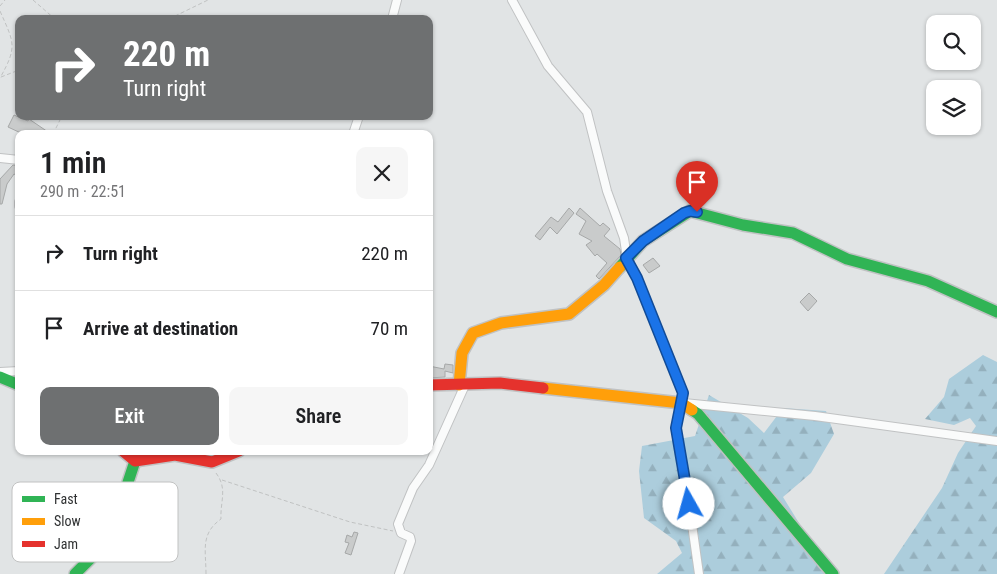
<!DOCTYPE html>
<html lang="en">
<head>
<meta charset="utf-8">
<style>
	body { margin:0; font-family:"Roboto Condensed",sans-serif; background:#f6f6f6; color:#202124; height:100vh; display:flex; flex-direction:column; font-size:19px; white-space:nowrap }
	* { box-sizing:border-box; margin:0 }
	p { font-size:16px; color:#757577 }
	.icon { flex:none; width:28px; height:28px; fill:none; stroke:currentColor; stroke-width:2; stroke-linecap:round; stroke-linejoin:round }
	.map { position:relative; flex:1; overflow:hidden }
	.sheet { position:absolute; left:15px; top:130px; width:418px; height:325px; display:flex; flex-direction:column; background:#fff; border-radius:10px; box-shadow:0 1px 4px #0004 }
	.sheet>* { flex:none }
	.hud { position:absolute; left:15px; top:15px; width:418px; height:105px; border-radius:10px; box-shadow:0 1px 4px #0004; background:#6e7071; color:#fff; overflow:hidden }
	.buttons { position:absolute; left:926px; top:15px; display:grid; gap:10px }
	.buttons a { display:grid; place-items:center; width:55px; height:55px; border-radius:10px; background:#fff; box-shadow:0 1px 4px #0004; font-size:25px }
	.pin { position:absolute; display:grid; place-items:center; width:42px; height:42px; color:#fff; margin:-51px -21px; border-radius:50% 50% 50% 0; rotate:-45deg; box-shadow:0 0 5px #0007 }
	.pin .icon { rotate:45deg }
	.me { position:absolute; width:55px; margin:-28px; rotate:353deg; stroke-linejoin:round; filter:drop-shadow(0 0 4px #0008) }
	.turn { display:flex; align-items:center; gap:18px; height:105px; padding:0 25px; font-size:22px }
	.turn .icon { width:65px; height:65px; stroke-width:2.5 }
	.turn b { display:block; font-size:35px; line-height:42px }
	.round { display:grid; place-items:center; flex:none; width:52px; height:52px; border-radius:10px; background:#f6f6f6 }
	.headline { display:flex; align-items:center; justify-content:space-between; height:85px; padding:0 25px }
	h1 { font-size:30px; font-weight:600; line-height:38px }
	.primary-button { display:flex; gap:10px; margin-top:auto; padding:10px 25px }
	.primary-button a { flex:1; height:58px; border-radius:10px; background:#6e7071; color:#fff; font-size:20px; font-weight:600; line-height:58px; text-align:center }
	.primary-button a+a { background:#f6f6f6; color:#202124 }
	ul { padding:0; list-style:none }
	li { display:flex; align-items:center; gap:15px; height:75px; padding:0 25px; border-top:1px solid #e0e0e0 }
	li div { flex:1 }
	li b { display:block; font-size:19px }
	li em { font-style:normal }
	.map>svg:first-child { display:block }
	.forest { fill:url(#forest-firs) }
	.building { fill:#c9cbcb; stroke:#a6a8a8 }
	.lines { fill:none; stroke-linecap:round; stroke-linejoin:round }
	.street-casing { stroke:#c0c2c3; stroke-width:10 }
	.fast-casing { stroke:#c0c2c3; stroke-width:14 }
	.slow-casing { stroke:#c0c2c3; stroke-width:14 }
	.jam-casing { stroke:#c0c2c3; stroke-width:14 }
	.path { stroke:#c0c2c2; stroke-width:1; stroke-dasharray:4 2.5; stroke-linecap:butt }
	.street { stroke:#fafbfb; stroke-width:8 }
	.fast { stroke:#30b455; stroke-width:11 }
	.slow { stroke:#ff9f0a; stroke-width:11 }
	.jam { stroke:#e5322d; stroke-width:11 }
	.route-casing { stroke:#114b97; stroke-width:12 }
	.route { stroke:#1a73e8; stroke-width:9 }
	.key { fill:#fff; stroke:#c1c2c2; stroke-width:1 }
	.key-label { font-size:14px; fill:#303233 }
</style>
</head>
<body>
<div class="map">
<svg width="997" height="574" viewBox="0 0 997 574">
	<defs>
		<pattern id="forest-firs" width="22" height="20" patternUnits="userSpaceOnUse" patternTransform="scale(1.25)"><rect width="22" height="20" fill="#accddc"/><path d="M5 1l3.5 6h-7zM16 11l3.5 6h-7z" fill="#94b0bd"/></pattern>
	</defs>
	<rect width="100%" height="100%" fill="#e1e4e5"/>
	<path class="forest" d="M983 355 997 362V574H884L942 488 958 453 976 426 970 418 954 425 925 419 944 397 949 379Z
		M709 395 748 418 764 433 783 408 826 411 834 434 811 473 783 497 828 570 838 574H657L682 553 676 541 644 518 639 471 642 446 695 436Z"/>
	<path class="building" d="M14 115 28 121 29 119 51 134H23L8 127Z
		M13 165 19 166V172L16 175 14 174 7 184 2 204H0V179Z
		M569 208 574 213 557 234 550 227 540 240 535 236 551 217 558 222Z
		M580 208 600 226 603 223 610 229 604 236 620 249 621 255 599 279 596 276 607 263 597 254 595 256 586 245 592 241 579 234 586 221 576 214Z
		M653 258 660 266 649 273 643 265Z
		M809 293 817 301 808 311 800 302Z
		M445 364 453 365V373L445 371V377L429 378V366L444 369Z
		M354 532 358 533 351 555 345 553 349 543 345 542 347 535 352 537Z"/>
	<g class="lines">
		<g class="street-casing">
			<path id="street" d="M512 0 548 66 587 112 607 191 624 238 627 258 637 278 683 393 676 429 687 489 699 574
				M392 19 397 0
				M353 134 359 116
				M0 158 19 160
				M19 202V206
				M0 372 19 371
				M684 403 815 416 997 441
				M399 574 411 541 410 537 401 533 398 524 413 488 429 465 465 385"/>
		</g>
		<g class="fast-casing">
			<path id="fast" d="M620 267 643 241 690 211 743 225 793 233 847 259 928 281 997 312
				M0 377 19 385
				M692 410 698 414 833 574
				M75 574 100 549 112 531 135 461"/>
		</g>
		<g class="slow-casing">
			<path id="slow" d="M459 385 462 353 473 333 501 323 569 314 604 285 620 267
				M543 388 681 403 692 410"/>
		</g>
		<g class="jam-casing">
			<path id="jam" d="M429 385 500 383 543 388
				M123 451 135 461 175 455 212 462 239 451"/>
		</g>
		<path class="path" d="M33 0 55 19
			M0 6 5 0
			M0 11C14 43 18 46 0 78
			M169 19 208 0
			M1 77 19 70
			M53 134 62 116
			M222 480 350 522 393 531
			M206 574C206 550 200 534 221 519 220 501 228 489 216 473"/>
		<use href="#street" class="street"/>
		<use href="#fast" class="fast"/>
		<use href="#slow" class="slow"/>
		<use href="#jam" class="jam"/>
	</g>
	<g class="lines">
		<g class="route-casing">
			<path id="route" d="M689 504 676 428 683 393 637 278 626 258 643 241 684 213 690 211 697 212"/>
		</g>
		<use href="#route" class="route"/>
	</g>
	<rect x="12" y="482" width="166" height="80" rx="8" class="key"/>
	<rect x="22" y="496" width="23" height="6" fill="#30b455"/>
	<rect x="22" y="518" width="23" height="7" fill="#ff9f0a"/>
	<rect x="22" y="541" width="23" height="6" fill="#e5322d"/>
	<g class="key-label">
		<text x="54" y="504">Fast</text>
		<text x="54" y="526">Slow</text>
		<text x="54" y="549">Jam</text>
	</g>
</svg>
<div class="buttons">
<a><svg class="icon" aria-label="search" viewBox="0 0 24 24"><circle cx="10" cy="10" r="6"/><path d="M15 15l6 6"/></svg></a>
<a><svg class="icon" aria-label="layers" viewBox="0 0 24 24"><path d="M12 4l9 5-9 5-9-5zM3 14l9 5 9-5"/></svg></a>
</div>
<div class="pin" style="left:697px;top:212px;background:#d93025"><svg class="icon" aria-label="arrive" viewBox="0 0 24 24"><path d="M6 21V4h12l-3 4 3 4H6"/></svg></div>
<svg class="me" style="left:689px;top:504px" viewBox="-20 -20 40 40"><circle r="19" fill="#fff"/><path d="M0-13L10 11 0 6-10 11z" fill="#1a73e8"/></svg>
<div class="hud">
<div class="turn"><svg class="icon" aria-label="right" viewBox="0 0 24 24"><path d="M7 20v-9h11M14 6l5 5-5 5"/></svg><div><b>220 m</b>Turn right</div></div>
</div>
<section class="sheet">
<div class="headline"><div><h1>1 min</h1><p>290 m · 22:51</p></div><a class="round"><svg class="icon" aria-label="close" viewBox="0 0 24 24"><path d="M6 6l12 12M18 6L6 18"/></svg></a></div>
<ul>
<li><svg class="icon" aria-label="right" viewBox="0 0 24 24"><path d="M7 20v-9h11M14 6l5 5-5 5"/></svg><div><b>Turn right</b></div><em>220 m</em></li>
<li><svg class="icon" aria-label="arrive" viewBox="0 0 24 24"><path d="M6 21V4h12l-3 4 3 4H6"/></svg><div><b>Arrive at destination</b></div><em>70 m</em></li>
</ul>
<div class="primary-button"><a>Exit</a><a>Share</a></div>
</section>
</div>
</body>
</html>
